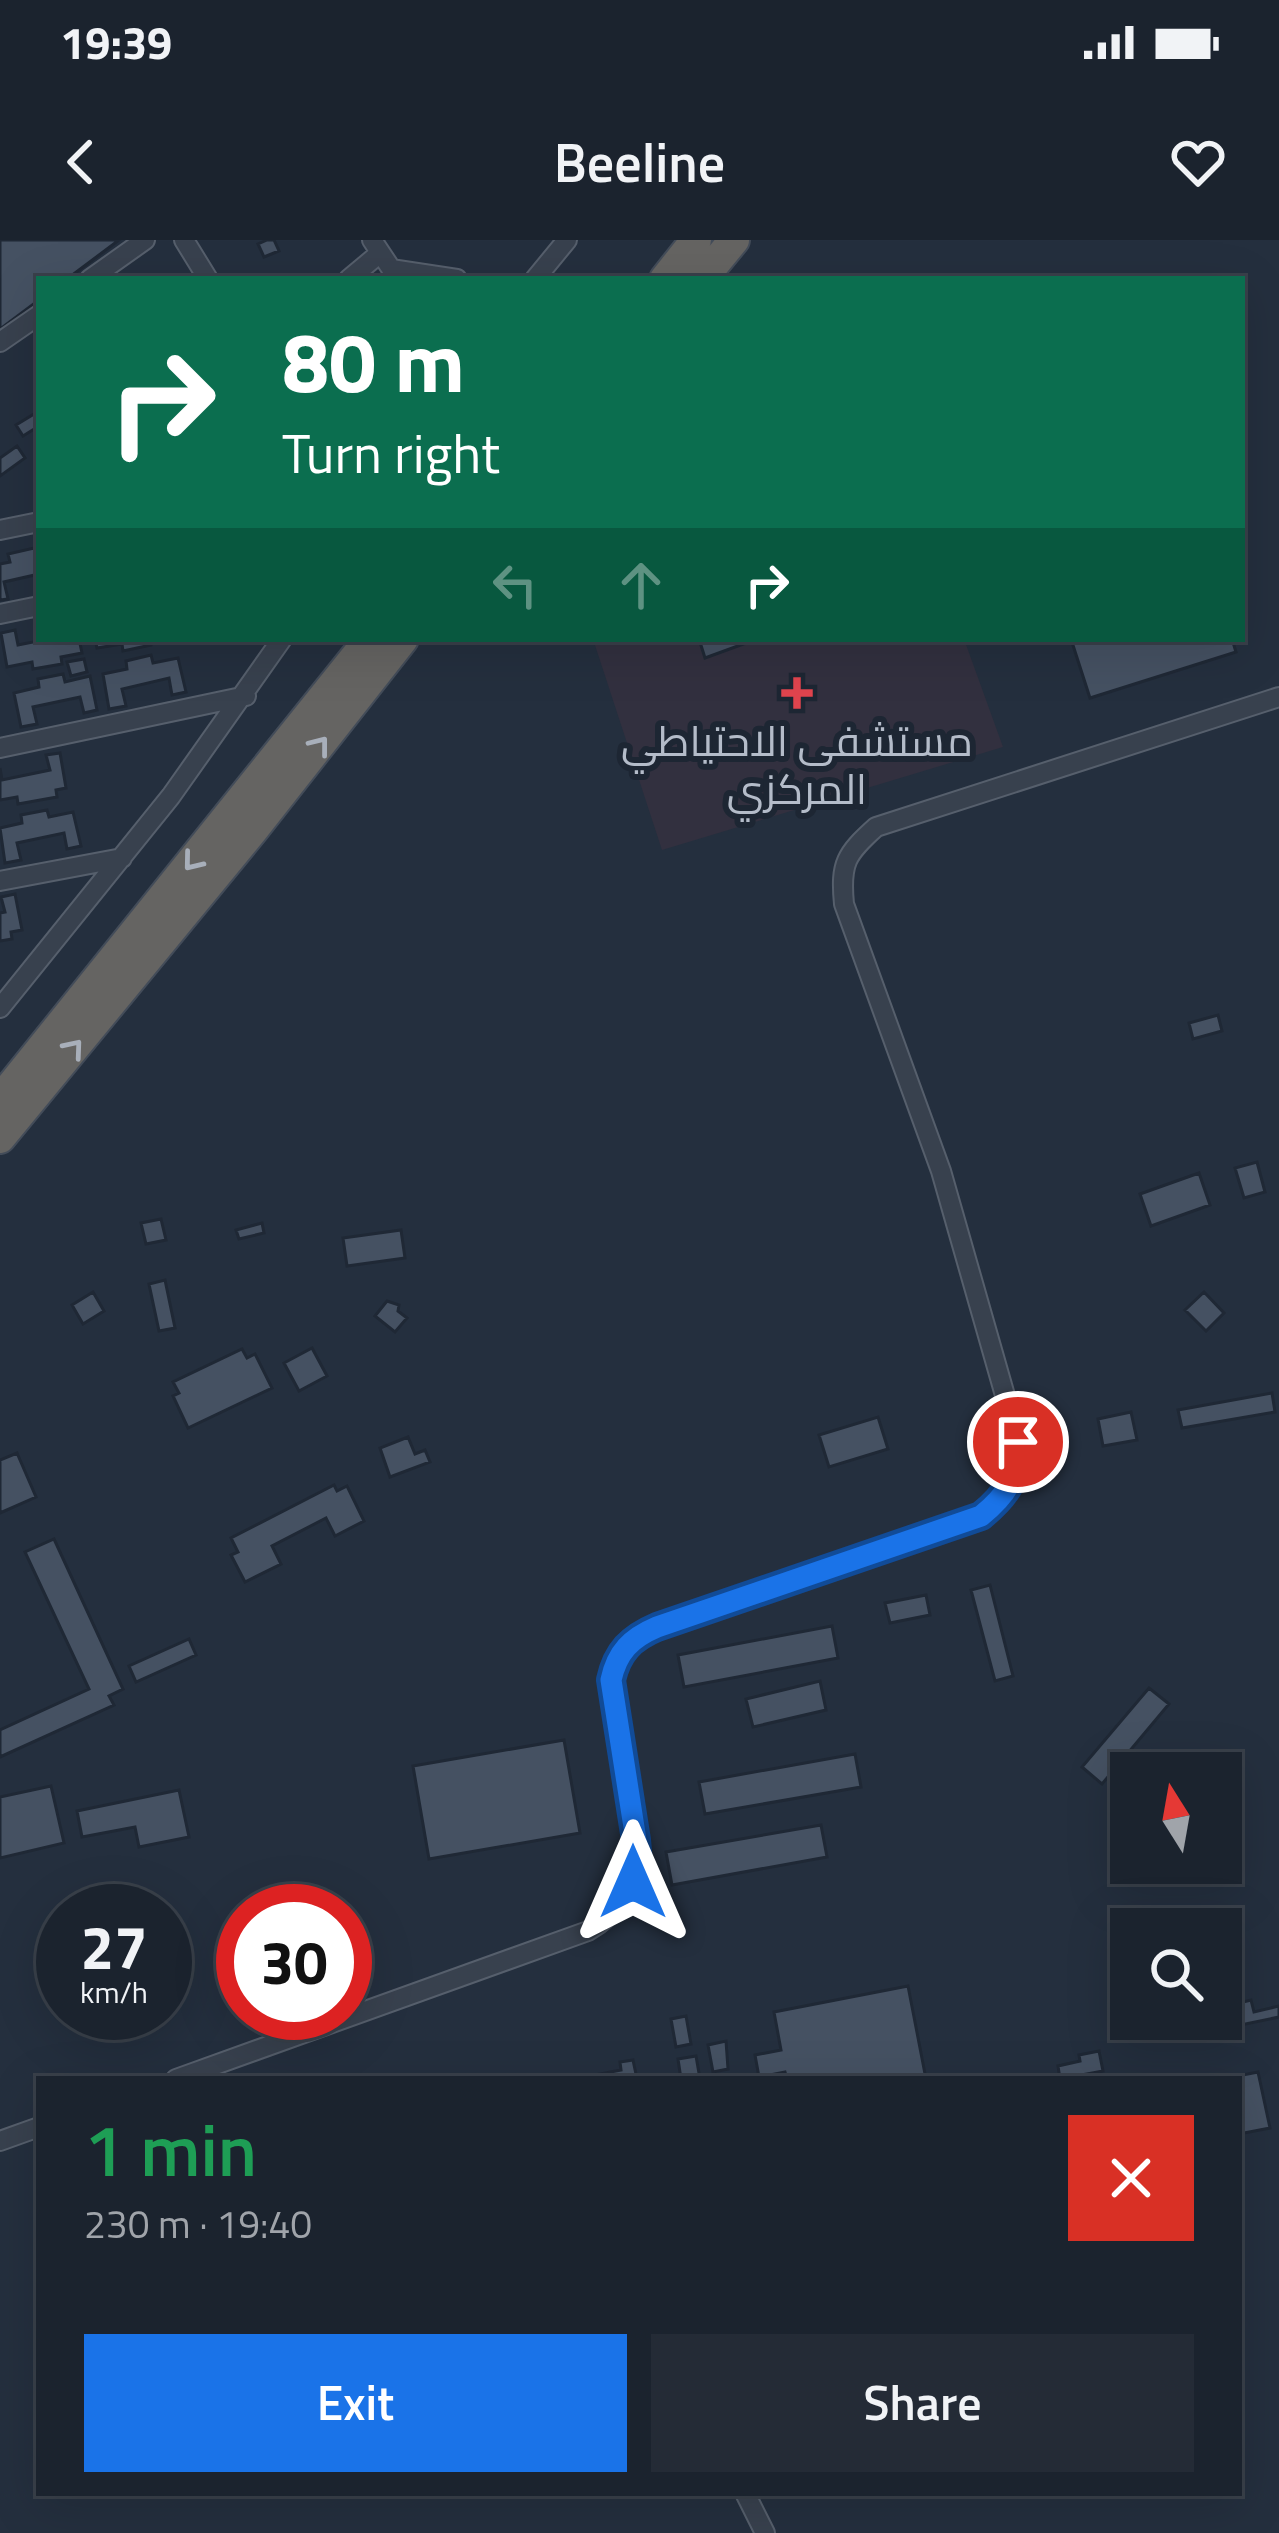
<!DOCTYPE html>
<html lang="en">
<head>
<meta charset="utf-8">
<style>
	body { margin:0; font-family:"Titillium Web",Cairo,sans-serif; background:#242b36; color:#f1f3f6; height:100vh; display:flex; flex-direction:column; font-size:45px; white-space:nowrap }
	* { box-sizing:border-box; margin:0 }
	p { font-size:39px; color:#a0a4aa }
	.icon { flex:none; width:66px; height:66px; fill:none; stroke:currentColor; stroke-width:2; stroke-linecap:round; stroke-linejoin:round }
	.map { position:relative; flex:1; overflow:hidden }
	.side { position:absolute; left:36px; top:1836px; width:1206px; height:420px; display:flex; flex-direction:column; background:#1b232e; border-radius:0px; box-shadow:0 12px 48px #0002,0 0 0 3px #39404a }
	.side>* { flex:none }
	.banner { position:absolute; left:36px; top:36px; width:1209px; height:366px; border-radius:0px; box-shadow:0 12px 48px #0002,0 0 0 3px #39404a; background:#0b6e4f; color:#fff; overflow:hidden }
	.needle { width:78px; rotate:349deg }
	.buttons { position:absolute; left:1110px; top:1512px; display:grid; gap:24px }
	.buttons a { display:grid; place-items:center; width:132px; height:132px; border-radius:0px; background:#1b232e; box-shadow:0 12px 48px #0002,0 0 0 3px #39404a; font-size:60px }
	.speed { position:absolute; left:36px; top:1644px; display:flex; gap:24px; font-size:60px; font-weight:700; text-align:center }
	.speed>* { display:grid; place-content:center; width:156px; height:156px; border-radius:50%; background:#1b232e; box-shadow:0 12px 48px #0002,0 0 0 3px #39404a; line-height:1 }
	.speed small { font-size:30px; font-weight:400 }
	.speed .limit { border:18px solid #d22; background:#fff; color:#111 }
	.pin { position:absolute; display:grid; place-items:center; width:102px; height:102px; color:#fff; margin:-51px; border:6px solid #fff; border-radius:50%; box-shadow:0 3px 12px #0007 }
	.me { position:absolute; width:132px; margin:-66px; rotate:0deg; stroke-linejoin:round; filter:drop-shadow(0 0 9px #0008) }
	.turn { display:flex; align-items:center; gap:42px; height:252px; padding:0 48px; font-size:54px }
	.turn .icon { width:156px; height:156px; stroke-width:2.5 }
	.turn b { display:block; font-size:84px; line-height:102px }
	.lanes { display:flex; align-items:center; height:114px; padding:0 48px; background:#0003; justify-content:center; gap:60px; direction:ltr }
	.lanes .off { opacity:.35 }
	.round { display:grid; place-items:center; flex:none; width:126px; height:126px; border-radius:0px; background:#242b36 }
	.headline { display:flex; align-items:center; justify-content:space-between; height:204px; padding:0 48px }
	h1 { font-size:72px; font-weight:600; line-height:90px; color:#1e9e55 }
	.cta { display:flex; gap:24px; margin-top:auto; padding:24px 48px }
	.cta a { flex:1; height:138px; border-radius:0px; background:#1a73e8; color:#fff; font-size:48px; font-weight:600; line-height:138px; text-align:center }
	.cta a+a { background:#242b36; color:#f1f3f6 }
	.status { display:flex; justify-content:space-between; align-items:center; height:84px; padding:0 60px; background:#1b232e; direction:ltr }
	.status svg { height:33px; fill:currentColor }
	header { display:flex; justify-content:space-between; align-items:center; height:156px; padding:0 48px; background:#1b232e; font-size:54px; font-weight:600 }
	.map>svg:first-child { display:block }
	.medical { fill:#32303f }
	.building { fill:#455162; stroke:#1f2835; stroke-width:3 }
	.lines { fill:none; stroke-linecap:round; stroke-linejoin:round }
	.minor-casing { stroke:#565f6c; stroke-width:22 }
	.trunk-casing { stroke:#434c59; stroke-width:34 }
	.minor { stroke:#38414e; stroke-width:18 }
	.trunk { stroke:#656462; stroke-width:30 }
	.oneway { stroke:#a8afba }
	.route-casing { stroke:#114b97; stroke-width:30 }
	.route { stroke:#1a73e8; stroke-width:21 }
	.health-dot { fill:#e0444e; stroke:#1d2633; stroke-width:4.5 }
	.labels { text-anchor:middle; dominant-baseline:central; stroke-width:12; stroke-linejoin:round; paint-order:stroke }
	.poi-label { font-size:42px; fill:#b4bcc9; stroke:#1d2633 }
</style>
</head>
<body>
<div class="status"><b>19:39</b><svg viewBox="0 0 49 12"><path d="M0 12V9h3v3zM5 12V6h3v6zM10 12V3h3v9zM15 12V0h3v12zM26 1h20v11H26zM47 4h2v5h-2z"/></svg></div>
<header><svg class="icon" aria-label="back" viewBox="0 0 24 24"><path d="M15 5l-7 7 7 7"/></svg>Beeline<svg class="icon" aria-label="heart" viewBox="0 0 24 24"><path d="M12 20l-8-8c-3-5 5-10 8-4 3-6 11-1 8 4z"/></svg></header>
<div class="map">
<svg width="1279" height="2293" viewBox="0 0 1279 2293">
	<rect width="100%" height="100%" fill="#242f3e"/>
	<path class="medical" d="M593 399H964L1003 507 662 610Z"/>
	<path class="building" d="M0 0H119L67 39H39V60L0 89Z
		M267 0H274L279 11 264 17 258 4Z
		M39 171V186L23 196 16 185Z
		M17 206 25 218 0 236V218Z
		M34 308 36 316H39V334L4 342 8 359 0 360V324L10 322 8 314Z
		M15 390 18 405 48 399H79L82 413 61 417 62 424 33 429 32 422 7 427 1 393Z
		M95 399H151V405L123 411 122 404 97 408Z
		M699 399H757L705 418Z
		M1071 399H1232L1236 412 1090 458Z
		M151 415 153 423 178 418 186 452 172 455 169 438 122 449 126 466 109 469 103 434 127 429 126 421Z
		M84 419 87 432 71 436 67 422Z
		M63 434 65 442 90 436 97 470 84 473 80 457 33 467 37 484 21 487 14 453 39 447 38 439Z
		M60 513 66 548 56 550 57 557 18 564 17 557 0 560V528L2 540 50 530 46 515Z
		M47 570 49 577 73 572 81 606 67 609 64 593 17 603 21 620 5 623 0 588 22 583 21 575Z
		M15 654 22 690 11 692 12 699 0 701V673L5 672 1 657Z
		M1218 775 1222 791 1193 799 1189 783Z
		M1257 922 1265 952 1244 958 1235 928Z
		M1199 933 1210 965 1151 986 1140 954Z
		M161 979 166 1000 146 1004 141 983Z
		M262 983 264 993 239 999 236 990Z
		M401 990 405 1018 347 1026 343 998Z
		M165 1040 175 1088 159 1091 149 1044Z
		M93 1052 104 1071 83 1084 72 1065Z
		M1204 1052 1224 1073 1206 1091 1185 1070Z
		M387 1061 399 1065 398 1071 407 1078 395 1092 375 1076Z
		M312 1108 327 1136 299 1151 284 1123Z
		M242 1109 247 1118 255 1114 272 1148 188 1188 173 1156 179 1153 173 1142Z
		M1272 1153 1275 1172 1182 1188 1178 1170Z
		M1131 1172 1137 1200 1103 1206 1098 1179Z
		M878 1177 888 1209 829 1227 819 1195Z
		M408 1197 415 1214 425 1210 430 1222 390 1237 380 1208Z
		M17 1213 36 1257 0 1273V1220Z
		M334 1245 337 1251 347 1246 364 1281 335 1296 326 1278 272 1306 281 1324 245 1342 231 1315 238 1312 231 1298Z
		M54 1299 123 1449 109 1456 114 1465 0 1517V1490L89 1449 25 1312Z
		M990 1345 1013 1436 995 1441 971 1350Z
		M926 1355 930 1375 890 1383 885 1363Z
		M832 1386 838 1418 684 1447 678 1415Z
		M189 1399 196 1415 136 1442 129 1426Z
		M820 1441 826 1470 753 1487 746 1459Z
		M1149 1448 1169 1464 1102 1544 1082 1527Z
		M564 1500 580 1593 429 1619 413 1526Z
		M855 1514 861 1547 705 1574 699 1542Z
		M51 1546 64 1603 0 1618V1557Z
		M179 1550 189 1597 139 1607 135 1587 82 1597 77 1571Z
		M821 1585 827 1617 672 1645 666 1612Z
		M908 1746 926 1839H787L785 1832 759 1837 755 1815 781 1810 774 1772Z
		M1251 1760 1254 1772 1279 1766V1777L1231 1787 1227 1766Z
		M686 1776 691 1804 676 1807 671 1779Z
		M726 1801 728 1829 713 1832 708 1805Z
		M1099 1811 1103 1831 1060 1839 1058 1826 1080 1821 1079 1815Z
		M696 1816 700 1839H681L678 1819Z
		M633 1820 637 1839H574L621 1830 620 1822Z
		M1258 1832 1270 1888 1239 1894V1839H1222Z"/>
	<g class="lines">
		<g class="minor-casing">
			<path id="minor" d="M184 0 208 39
				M372 0 396 36
				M391 29 457 39
				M90 39 145 0
				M349 39 380 13
				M535 39 567 0
				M0 102 39 75
				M0 290 39 282
				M0 374 39 366
				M0 508 246 456
				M0 641 122 618
				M0 768 171 556 282 399
				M176 1839 588 1691C666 1646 628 1550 615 1478 612 1460 608 1439 615 1422 622 1404 640 1394 657 1387L981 1277C1007 1256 1020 1235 1018 1201L941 931 844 664C840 623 846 614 876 587L1279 457
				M0 1901 39 1887
				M745 2253 765 2293"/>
		</g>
		<g class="trunk-casing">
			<path id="trunk" d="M665 39 696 0
				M702 39 734 0
				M0 860 370 399
				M0 898 253 590 403 399"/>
		</g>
		<use href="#minor" class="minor"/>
		<use href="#trunk" class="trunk"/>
	</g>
	<defs><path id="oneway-chevron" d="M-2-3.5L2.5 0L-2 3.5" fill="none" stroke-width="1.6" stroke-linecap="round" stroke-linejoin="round" transform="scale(3)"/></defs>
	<g class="oneway">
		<use href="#oneway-chevron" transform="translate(320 505) rotate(-52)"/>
		<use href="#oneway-chevron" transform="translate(192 622) rotate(129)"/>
		<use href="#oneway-chevron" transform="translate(74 808) rotate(-50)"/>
	</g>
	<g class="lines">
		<g class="route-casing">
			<path id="route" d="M633 1642 638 1622 636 1600 611 1440C617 1412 631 1398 657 1387L981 1276C1007 1255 1020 1235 1018 1202"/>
		</g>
		<use href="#route" class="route"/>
	</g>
	<path class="health-dot" d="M791 435h12v12h12v12h-12v12h-12v-12h-12v-12h12z"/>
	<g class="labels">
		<g class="poi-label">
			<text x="797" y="500">مستشفى الاحتياطي<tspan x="797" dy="48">المركزي</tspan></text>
		</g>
	</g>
</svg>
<div class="buttons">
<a><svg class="needle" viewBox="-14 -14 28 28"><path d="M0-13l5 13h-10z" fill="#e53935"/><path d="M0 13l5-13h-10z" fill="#a0a4aa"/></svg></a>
<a><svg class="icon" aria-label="search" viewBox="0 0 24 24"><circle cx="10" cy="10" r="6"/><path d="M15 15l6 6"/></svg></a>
</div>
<div class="speed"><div>27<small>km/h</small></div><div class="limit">30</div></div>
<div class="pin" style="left:1018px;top:1202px;background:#d93025"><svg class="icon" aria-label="arrive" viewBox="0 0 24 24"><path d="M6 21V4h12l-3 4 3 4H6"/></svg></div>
<svg class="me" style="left:633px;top:1642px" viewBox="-20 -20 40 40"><path d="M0-17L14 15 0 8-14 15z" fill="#1a73e8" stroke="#fff" stroke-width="4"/></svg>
<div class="banner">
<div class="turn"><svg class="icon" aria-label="right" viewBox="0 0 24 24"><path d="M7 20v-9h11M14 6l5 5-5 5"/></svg><div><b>80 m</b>Turn right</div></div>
<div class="lanes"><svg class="icon off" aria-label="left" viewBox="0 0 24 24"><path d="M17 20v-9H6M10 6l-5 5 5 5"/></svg><svg class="icon off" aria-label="ahead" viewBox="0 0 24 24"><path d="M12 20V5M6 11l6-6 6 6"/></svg><svg class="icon" aria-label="right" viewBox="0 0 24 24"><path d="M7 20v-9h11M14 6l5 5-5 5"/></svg></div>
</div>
<section class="side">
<div class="headline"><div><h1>1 min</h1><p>230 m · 19:40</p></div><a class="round" style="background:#d93025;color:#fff"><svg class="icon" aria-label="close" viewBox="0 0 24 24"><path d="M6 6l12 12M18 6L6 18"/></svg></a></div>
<div class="cta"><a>Exit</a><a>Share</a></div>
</section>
</div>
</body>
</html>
